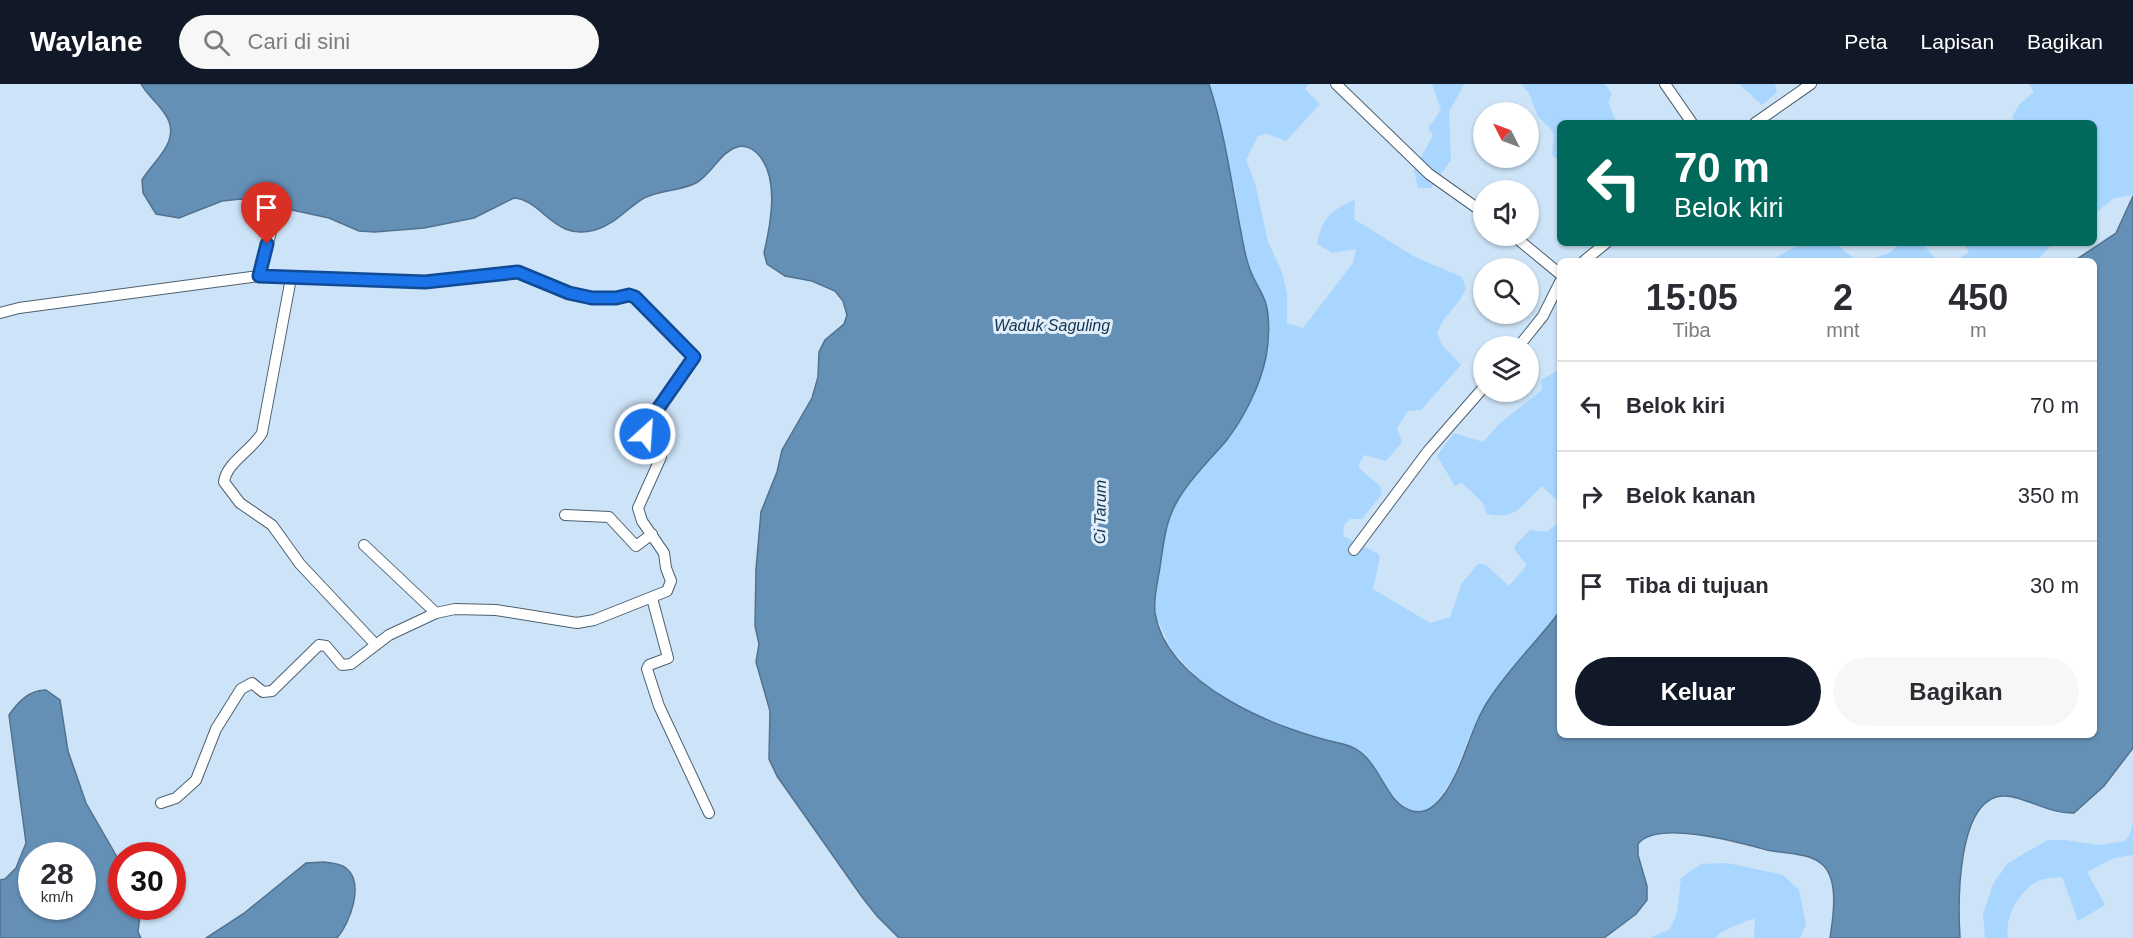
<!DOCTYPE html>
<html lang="id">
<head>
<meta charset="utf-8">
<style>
	body { margin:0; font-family:Helvetica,sans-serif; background:#f7f7f7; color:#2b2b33; height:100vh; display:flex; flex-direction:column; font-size:22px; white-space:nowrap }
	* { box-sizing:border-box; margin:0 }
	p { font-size:20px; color:#7c7c81 }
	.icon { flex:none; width:33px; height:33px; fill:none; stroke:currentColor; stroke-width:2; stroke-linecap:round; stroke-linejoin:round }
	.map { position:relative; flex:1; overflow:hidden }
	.side { position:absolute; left:1557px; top:174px; width:540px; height:480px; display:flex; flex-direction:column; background:#fff; border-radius:9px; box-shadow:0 2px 4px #0004 }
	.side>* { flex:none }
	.hud { position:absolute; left:1557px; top:36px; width:540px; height:126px; border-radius:9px; box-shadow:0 2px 4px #0004; background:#00695c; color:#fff; overflow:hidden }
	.needle { width:39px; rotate:312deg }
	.fabs { position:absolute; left:1473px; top:18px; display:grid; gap:12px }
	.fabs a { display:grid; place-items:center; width:66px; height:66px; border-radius:50%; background:#fff; box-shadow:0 2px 4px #0004; font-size:30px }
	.speed { position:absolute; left:18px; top:758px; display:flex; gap:12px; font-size:30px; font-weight:700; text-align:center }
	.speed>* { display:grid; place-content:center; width:78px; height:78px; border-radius:50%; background:#fff; box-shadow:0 2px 4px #0004; line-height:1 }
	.speed small { font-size:15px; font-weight:400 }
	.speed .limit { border:9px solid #d22; background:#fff; color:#111 }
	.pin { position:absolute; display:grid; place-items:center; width:51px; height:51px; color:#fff; margin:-62px -26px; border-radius:50% 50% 50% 0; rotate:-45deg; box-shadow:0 0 6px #0007 }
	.pin .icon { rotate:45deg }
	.me { position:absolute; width:66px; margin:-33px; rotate:26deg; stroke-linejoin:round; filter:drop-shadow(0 0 4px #0008) }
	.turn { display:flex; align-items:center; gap:21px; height:126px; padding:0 18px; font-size:27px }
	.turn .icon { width:78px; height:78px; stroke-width:2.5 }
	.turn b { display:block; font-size:42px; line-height:51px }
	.eta { display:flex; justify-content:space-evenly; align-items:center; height:102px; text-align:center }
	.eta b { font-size:36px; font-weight:700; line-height:42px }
	.cta { display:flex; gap:12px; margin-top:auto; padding:12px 18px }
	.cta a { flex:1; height:69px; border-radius:36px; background:#111827; color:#fff; font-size:24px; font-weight:700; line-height:69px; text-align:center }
	.cta a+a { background:#f7f7f7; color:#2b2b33 }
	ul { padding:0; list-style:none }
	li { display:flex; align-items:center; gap:18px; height:90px; padding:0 18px; border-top:2px solid #e1e1e2 }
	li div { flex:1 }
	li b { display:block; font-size:22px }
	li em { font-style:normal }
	header { display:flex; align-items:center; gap:36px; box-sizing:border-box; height:84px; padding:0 30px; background:#111827; color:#fff }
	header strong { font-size:28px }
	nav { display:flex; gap:33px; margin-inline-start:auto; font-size:21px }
	.search { width:420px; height:54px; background:#f7f7f7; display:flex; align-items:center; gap:15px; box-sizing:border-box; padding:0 21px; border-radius:33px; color:#7c7c81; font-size:22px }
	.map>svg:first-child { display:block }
	.green { fill:#a9d6fe }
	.water { fill:#6590b6; stroke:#51728f; stroke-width:1.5; fill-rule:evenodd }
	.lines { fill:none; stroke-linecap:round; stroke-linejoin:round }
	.street-casing { stroke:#4d6070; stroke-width:12 }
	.street { stroke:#fff; stroke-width:10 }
	.route-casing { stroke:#114b97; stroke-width:15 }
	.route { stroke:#1a73e8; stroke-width:10 }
	.labels { text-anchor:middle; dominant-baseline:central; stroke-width:6; stroke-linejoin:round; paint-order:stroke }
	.water-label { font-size:16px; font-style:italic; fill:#10324e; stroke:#e2effb }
</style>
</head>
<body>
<header>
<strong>Waylane</strong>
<div class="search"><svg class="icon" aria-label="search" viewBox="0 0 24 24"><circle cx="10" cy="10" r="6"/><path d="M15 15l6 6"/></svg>Cari di sini</div>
<nav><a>Peta</a><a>Lapisan</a><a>Bagikan</a></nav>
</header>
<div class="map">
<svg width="2133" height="854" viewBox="0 0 2133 854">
	<rect width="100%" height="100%" fill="#cde3f7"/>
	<path class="green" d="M1209 0H1309L1305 5 1320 20 1286 57 1267 50 1258 52 1246 76 1255 99 1268 158 1282 188 1287 209V239L1303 244 1353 179 1356 165 1332 169 1317 160C1322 135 1331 125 1355 116L1354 135 1413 172 1462 193 1466 204C1460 221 1443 231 1437 249L1442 261 1461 281 1421 326 1408 327 1397 344 1402 358 1386 377 1364 371 1358 383 1380 402 1382 410 1362 435H1350L1344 441 1343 452 1377 469 1380 473 1373 505 1430 539 1450 533 1462 499 1478 480 1486 481 1509 502 1527 481 1514 465 1517 459 1530 446 1547 448 1560 437V527L1490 614 1470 651 1452 696 1431 725 1421 728 1409 726 1399 718 1352 662 1304 652 1268 638 1234 621 1197 594 1171 565 1154 528 1166 439 1179 414 1203 381 1227 356 1266 221 1250 185 1239 141 1235 107Z
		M1432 0H1464L1449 28 1451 76 1431 104H1418L1414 86 1433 51 1428 44 1441 26Z
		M1521 0H1605L1612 10 1608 18 1617 39H1560L1559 77 1552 71 1554 51 1550 44 1538 33 1529 9Z
		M1739 0H1775L1777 8 1762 21Z
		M2029 0H2133V111L2114 114 2094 130V39H2016L2012 33 2019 21 2034 8Z
		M1802 159H1835L1857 177H1770Z
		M1901 159H1922L1937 177H1866L1889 169Z
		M1964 159H2053L2036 177H1956L1969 168Z
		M1560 285V419L1542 402C1523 420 1516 437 1487 430L1482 418 1462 399 1455 402 1437 372 1454 349 1483 358 1500 339 1542 306 1541 296Z
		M2133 738V771L2114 774 2087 788 2105 821 2078 837 2062 793C2054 794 2044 794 2038 797 2019 806 2004 835 2008 854H1985L1983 830 1993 800 2008 779 2048 756H2065L2099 761 2125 757 2130 750Z
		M1727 779 1783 791 1799 806 1806 840 1800 854H1754L1755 834C1746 837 1720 847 1715 854H1650L1670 845 1677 829 1681 794 1701 780Z"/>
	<path class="water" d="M141 0H1209C1224 46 1231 95 1240 143 1243 158 1245 174 1251 188 1255 199 1263 209 1266 220 1270 235 1269 257 1266 273 1260 302 1244 334 1226 357 1210 376 1191 393 1178 416 1165 437 1164 458 1160 483 1158 497 1153 515 1155 529 1167 602 1280 647 1343 660 1381 668 1381 718 1412 727 1427 731 1437 720 1445 709 1465 680 1470 643 1490 614 1510 583 1538 557 1560 527V651H2094V177H2074L2116 149 2133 112V664L2104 702 2074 729C2047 730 2024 711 2002 712 1956 716 1958 822 1960 854H1830C1833 835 1839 798 1824 782 1810 768 1785 770 1767 766 1741 759 1657 735 1638 760V771L1647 802V816L1636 830 1604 854H899L877 832 862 813 777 692 769 675 770 627 756 578 759 560 755 542 756 485 761 428 777 388 782 366 812 314 818 293 819 268 825 256 844 240 847 231 843 217 835 207 812 197 785 192 767 180 764 169C771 139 780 92 757 69 752 64 744 61 737 63 720 68 712 90 696 99 680 107 661 106 644 114 627 124 614 141 595 146 554 158 543 116 514 114L474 134 424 144 375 148 359 147 329 134 241 115 222 117 179 134 156 130 143 109 142 96C154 76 183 56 165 30 158 19 147 11 141 0Z
		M46 606 60 616 68 667 86 719 121 780 122 822H141L138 848 141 854H0V796L5 795 16 784 26 759 9 631C18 618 29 606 46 606ZM32 771H82V822H32Z
		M324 778C331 779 340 779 346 784 365 799 350 839 337 854H206L243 830 306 779Z"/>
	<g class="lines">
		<g class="street-casing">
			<path id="street" d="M1336 0 1429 90 1484 129
				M1665 0 1692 39
				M1755 39 1811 0
				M1514 152 1560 190
				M1584 177 1606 159
				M259 192 272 144
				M291 194 262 349C252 366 226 379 224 398L240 419 272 441 300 480 376 561
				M0 229 19 224 259 192 425 198 518 188 569 209 592 215H616L629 211 635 213 694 273 655 329 645 350 660 368 661 373 638 424 642 437 664 469 666 484 671 497 667 507 594 536 577 539 496 526 455 525 436 529 389 551 351 580 342 581 326 562 319 561 272 607 263 608 252 599 241 605 216 645 196 696 176 714 161 719
				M1519 262 1543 232 1560 198
				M565 431 609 433 636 462 652 450
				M364 461 436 529
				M1354 466 1428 367 1484 303
				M652 514 668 574 649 581 647 585 659 622 709 729"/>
		</g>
		<use href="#street" class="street"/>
	</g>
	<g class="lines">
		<g class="route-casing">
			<path id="route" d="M267 160 259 192 425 198 518 188 569 209 592 214H616L629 211 635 213 694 273 655 329 645 350"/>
		</g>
		<use href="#route" class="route"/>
	</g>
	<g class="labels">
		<g class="water-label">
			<text x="1052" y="241">Waduk Saguling</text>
			<text transform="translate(1100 428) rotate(-89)">Ci Tarum</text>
		</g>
	</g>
</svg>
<div class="fabs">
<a><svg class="needle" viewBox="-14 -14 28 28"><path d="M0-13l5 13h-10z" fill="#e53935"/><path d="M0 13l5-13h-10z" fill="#7c7c81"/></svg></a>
<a><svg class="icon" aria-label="sound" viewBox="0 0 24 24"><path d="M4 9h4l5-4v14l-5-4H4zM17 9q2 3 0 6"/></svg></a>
<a><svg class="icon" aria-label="search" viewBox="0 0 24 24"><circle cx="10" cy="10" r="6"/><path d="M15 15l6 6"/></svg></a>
<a><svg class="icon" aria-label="layers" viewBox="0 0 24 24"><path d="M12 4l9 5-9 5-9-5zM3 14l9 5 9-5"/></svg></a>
</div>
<div class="speed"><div>28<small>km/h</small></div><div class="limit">30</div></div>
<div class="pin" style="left:267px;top:160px;background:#d93025"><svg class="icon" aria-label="arrive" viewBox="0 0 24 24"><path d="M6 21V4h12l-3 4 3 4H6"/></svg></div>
<svg class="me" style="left:645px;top:350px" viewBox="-20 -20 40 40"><circle r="17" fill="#1a73e8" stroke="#fff" stroke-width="3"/><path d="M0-11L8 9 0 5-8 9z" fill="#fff"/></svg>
<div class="hud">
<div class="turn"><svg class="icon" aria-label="left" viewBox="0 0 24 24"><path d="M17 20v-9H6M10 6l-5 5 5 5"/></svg><div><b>70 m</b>Belok kiri</div></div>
</div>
<section class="side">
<div class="eta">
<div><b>15:05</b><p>Tiba</p></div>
<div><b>2</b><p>mnt</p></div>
<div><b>450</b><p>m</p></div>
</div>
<ul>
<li><svg class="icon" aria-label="left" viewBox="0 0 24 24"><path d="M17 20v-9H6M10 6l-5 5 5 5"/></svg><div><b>Belok kiri</b></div><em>70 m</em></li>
<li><svg class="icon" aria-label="right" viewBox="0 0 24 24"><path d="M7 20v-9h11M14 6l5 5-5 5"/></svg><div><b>Belok kanan</b></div><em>350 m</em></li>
<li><svg class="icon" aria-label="arrive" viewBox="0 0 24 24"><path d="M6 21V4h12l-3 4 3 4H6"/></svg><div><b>Tiba di tujuan</b></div><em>30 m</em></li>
</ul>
<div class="cta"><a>Keluar</a><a>Bagikan</a></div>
</section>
</div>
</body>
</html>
